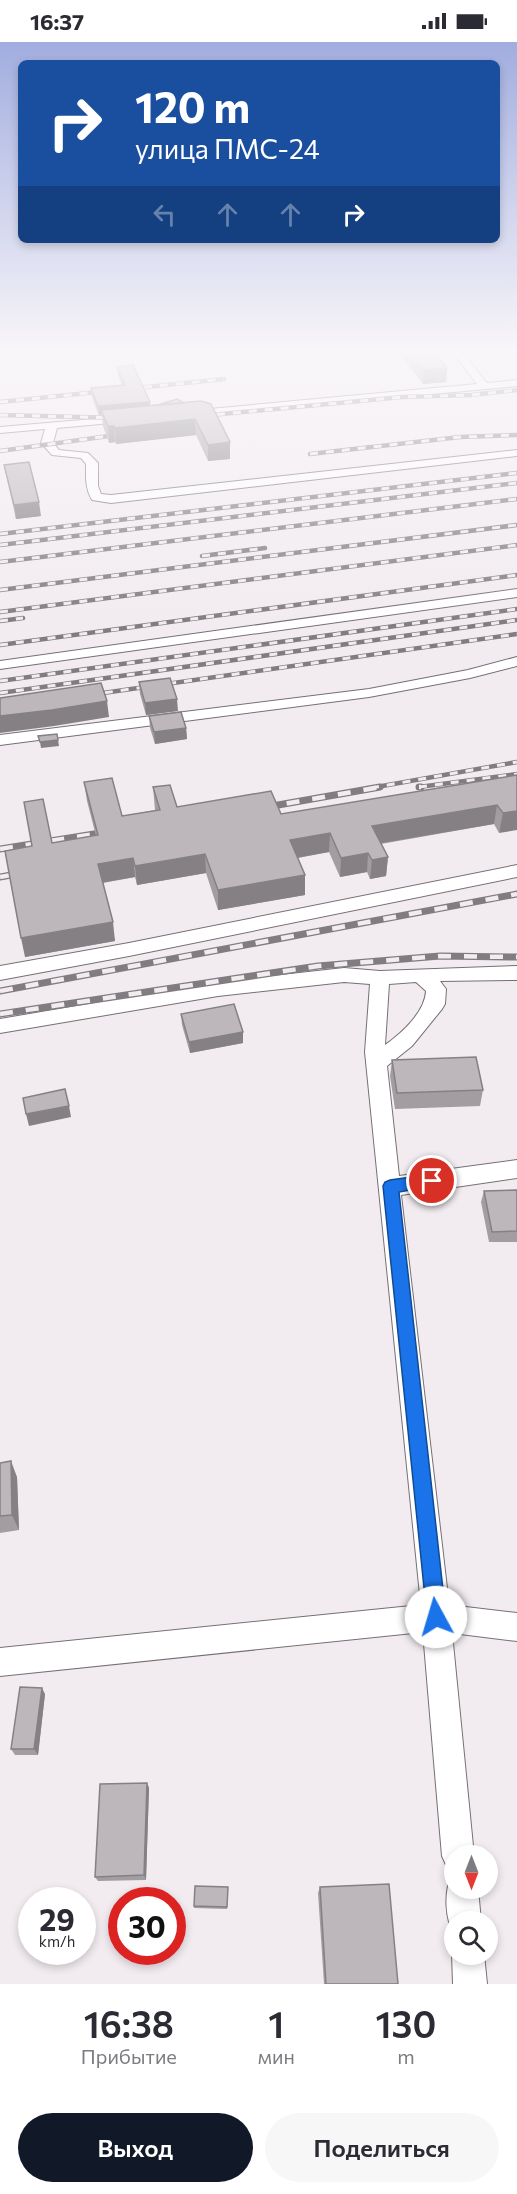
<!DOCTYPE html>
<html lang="ru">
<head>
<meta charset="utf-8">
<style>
	body { margin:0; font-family:Commissioner,sans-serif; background:#f7f7f7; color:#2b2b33; height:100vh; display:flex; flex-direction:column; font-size:22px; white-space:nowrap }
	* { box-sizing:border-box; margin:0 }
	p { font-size:20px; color:#7c7c81 }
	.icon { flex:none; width:33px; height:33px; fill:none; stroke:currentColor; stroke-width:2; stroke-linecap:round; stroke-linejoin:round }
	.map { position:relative; height:1942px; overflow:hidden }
	.details { display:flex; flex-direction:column; background:#fff; flex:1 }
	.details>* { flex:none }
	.hud { position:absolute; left:18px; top:18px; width:482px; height:183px; border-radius:9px; box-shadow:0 3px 9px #0003; background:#1a4fa0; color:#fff; overflow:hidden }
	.needle { width:39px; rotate:180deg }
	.tools { position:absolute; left:444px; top:1803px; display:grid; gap:12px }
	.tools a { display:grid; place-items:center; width:54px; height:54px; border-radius:50%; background:#fff; box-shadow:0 3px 9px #0003; font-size:30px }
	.speed { position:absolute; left:18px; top:1845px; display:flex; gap:12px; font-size:30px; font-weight:700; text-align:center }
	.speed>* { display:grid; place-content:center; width:78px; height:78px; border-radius:50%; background:#fff; box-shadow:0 3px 9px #0003; line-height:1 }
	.speed small { font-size:15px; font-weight:400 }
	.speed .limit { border:9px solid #d22; background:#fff; color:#111 }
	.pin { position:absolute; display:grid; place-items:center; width:51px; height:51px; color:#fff; margin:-26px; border:3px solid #fff; border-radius:50%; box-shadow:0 2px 6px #0007 }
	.me { position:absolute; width:66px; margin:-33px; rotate:354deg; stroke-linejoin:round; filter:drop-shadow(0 0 4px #0008) }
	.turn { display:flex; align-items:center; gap:21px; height:126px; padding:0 18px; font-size:27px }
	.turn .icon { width:78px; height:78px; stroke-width:2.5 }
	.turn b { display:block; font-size:42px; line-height:51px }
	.lanes { display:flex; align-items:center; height:57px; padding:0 18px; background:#0003; justify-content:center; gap:30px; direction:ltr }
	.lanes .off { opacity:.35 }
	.eta { display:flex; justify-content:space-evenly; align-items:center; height:102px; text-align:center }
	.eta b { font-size:36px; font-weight:600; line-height:42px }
	.primary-button { display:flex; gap:12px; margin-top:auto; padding:12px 18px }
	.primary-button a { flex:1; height:69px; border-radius:36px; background:#111827; color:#fff; font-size:24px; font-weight:600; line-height:69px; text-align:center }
	.primary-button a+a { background:#f7f7f7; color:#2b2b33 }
	.status { display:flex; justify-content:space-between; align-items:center; height:42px; padding:0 30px; background:#fff; direction:ltr }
	.status svg { height:16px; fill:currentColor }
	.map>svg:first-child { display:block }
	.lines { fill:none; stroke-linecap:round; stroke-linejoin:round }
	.minor-casing { stroke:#757075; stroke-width:2 }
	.minor { fill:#fff; fill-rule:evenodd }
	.rail-far1-casing { stroke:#807c7f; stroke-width:4.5 }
	.rail-casing { stroke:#807c7f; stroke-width:7 }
	.rail-far1 { stroke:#f2ecf1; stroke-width:3; stroke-dasharray:8; stroke-linecap:butt }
	.rail { stroke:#f2ecf1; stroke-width:4.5; stroke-dasharray:13; stroke-linecap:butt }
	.wall { fill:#a39da2 }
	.shaded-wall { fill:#848084 }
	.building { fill:#bdb7bc; stroke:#848084; stroke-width:1.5 }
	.route { fill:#1a73e8; stroke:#114b97; stroke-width:1.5 }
</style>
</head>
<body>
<div class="status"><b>16:37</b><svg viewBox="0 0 49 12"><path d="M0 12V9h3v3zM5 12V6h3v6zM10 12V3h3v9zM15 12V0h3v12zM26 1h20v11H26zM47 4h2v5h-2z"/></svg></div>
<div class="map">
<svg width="517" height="1942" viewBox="0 0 517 1942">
	<rect width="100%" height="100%" fill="#f2ecf1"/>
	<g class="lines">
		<g class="minor-casing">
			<path id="minor" d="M453 311H463L487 341 517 338V344L188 375 183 372 188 369 477 342Z
				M129 374 135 377 133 379 57 386 53 401 59 408 88 411 98 421V444L101 452 111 453 517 408V414L111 461 92 458C85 446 86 435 86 422L81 416 52 413 41 401 45 387 0 391V385Z
				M517 547V555L0 627V619Z
				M517 615V624L470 636 369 655 0 703V693L369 647 468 628Z
				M517 823V835L129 914 0 938V924L129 901Z
				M517 924V938L440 939 446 947 445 962 442 967 412 1004 387 1024 399 1134 517 1118V1136L401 1153 449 1563 517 1571V1599L452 1591 474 1814H454V1828L447 1825 442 1814 423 1590 0 1634V1606L421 1563 365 1010 370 942 344 940 218 954 0 991V977L218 940 344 926 380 929ZM416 940 426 949C425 970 402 991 385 1003L389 942Z
				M454 1833V1846H478L481 1880H454V1892C445 1876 444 1851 451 1835Z
				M454 1905V1912H484L487 1942H453L452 1912Z"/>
		</g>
		<use href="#minor" class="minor"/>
		<g class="rail-far1-casing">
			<path id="rail-far1" d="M128 347 224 337
				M0 360 107 349
				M0 373 120 376
				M201 374 402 355 471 353 517 348
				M0 409 123 392
				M310 412 460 395 517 393
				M0 492 517 431
				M0 503 517 441
				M202 514 265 506
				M0 520 517 457
				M0 548 517 483
				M0 570 517 503
				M0 579 23 576
				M0 603 517 533
				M0 639 517 567
				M0 651 517 578
				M89 653 517 592
				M419 745 517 732
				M371 746 517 720"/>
		</g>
		<g class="rail-casing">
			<path id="rail" d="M419 745H421
				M261 766 380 745
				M0 807 113 789
				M0 835 27 830
				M0 949 517 852
				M0 972 318 924 440 914 517 915"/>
		</g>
		<use href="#rail-far1" class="rail-far1"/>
		<use href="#rail" class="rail"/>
	</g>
	<path class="wall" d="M399 311H435L447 326 446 340 423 342Z
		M117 325 150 360V364L158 363 177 357 230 417 208 419 196 393 116 402 115 400 109 401 103 384 102 373 99 374 92 355 91 346 122 343 118 334Z
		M4 423 41 474 16 477Z
		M139 640 178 669 146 673 140 652Z
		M149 674 186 686 187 697 155 702 150 686Z
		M517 733 499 791 494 782 381 802 388 815 386 834 370 837 367 830 340 835 329 810 298 816 305 853 218 868 206 831 137 843 135 835 103 841 115 899 25 915 52 801 96 794 87 759 84 740 122 774 155 768 153 745 177 765 281 772Z
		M181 972 243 990V1001L190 1011 182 983Z
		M392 1018 483 1048 480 1064 395 1067 390 1034Z
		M484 1149 517 1150V1200H489L481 1160Z
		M0 1421 17 1435 19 1488 0 1491Z
		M45 1652 38 1713H15L11 1707Z
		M147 1741 149 1746 146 1838 98 1839 95 1835Z
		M320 1845 398 1942H324L318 1851Z
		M228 1847 227 1867 194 1866V1864Z"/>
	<path class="shaded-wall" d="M447 326 446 340 423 342 424 328Z
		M150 360V369L101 368 102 373 99 374 98 364Z
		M195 377 196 393 116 402 115 386Z
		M108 384H114L115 400 109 401Z
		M230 400V417L208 419V403Z
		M39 460 41 474 16 477 14 463Z
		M177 657 178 669 146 673 145 661Z
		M107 659 109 675 54 684 0 691V674Z
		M186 686 187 697 155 702 154 690Z
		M58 698 59 704 41 706 40 700Z
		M497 763 494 782 370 803 372 784Z
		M517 769V788L499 791 503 771Z
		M330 791 329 810 290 817V798Z
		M368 811 367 830 340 835 341 816Z
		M205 812 206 831 137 843 135 824Z
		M388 815 386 834 370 837 372 818Z
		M133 816 135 835 100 841 98 822Z
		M305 833V853L218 868V848Z
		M113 880 115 899 25 915 21 896Z
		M243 990V1001L190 1011 189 1000Z
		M69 1064 71 1075 29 1084 26 1072Z
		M11 1419 17 1435 19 1488 12 1473Z
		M42 1646 45 1652 38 1713 34 1707Z
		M147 1741 149 1746 146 1838 144 1833Z"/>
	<path class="building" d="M411 311H435L447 326 424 328Z
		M133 323 150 360 98 364 91 346 125 343 117 325Z
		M177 357 184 361 158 363 164 361Z
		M201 359 211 362 230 400 208 403 195 377 115 386 114 384H108L101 368Z
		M29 420 39 460 14 463 4 423Z
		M170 636 177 657 145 661 139 640Z
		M101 641 107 659 52 668 0 674V656Z
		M181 670 186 686 154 690 149 674Z
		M57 692 58 698 40 700 38 694Z
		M517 733V769L503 771 497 763 372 784 388 815 372 818 368 811 341 816 330 791 290 798 305 833 218 848 205 812 135 824 133 816 98 822 113 880 21 896 5 809 32 804 24 760 43 757 52 801 98 793 84 740 112 736 122 774 160 768 153 745 170 743 177 765 271 749 281 772Z
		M234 962 243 990 189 1000 181 972Z
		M476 1015 483 1048 397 1051 392 1018Z
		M65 1047 69 1064 26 1072 23 1056Z
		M517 1148V1189L492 1190 484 1149Z
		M11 1419 12 1473 0 1474V1421Z
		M20 1645 42 1646 34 1707H11Z
		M147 1741 144 1833 95 1835 100 1742Z
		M389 1842 398 1942H326L320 1845Z
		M195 1844 228 1845 227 1865 194 1864Z"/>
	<linearGradient id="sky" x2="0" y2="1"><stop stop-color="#a1addf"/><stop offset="0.53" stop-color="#f9f6f9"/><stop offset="1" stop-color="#f9f6f9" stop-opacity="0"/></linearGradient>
	<rect width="517" height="583" fill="url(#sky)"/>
	<path class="route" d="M432 1132 438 1134 440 1139 438 1143 399 1150 446 1575 443 1582 436 1585 429 1582 427 1575 383 1144 385 1140 390 1138Z"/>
</svg>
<div class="tools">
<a><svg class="needle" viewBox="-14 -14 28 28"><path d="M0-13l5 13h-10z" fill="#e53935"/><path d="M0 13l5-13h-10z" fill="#7c7c81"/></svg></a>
<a><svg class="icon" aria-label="search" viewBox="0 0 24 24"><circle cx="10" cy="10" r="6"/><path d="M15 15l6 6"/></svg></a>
</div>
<div class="speed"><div>29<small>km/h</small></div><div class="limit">30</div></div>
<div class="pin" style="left:432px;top:1139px;background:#d93025"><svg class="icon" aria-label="arrive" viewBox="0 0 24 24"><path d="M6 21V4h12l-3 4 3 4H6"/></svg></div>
<svg class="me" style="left:436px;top:1575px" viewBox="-20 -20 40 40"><circle r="19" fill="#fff"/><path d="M0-13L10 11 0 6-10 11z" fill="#1a73e8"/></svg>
<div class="hud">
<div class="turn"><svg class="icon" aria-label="right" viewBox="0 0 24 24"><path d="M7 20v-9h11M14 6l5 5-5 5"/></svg><div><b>120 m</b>улица ПМС-24</div></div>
<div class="lanes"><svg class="icon off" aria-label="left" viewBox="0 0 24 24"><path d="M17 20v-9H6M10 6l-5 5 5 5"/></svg><svg class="icon off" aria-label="ahead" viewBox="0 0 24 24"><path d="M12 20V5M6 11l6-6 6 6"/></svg><svg class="icon off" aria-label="ahead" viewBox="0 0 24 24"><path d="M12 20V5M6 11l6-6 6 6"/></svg><svg class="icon" aria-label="right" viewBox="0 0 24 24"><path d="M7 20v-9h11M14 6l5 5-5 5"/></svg></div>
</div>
</div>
<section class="details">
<div class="eta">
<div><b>16:38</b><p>Прибытие</p></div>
<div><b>1</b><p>мин</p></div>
<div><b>130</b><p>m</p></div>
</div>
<div class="primary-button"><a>Выход</a><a>Поделиться</a></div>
</section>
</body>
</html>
